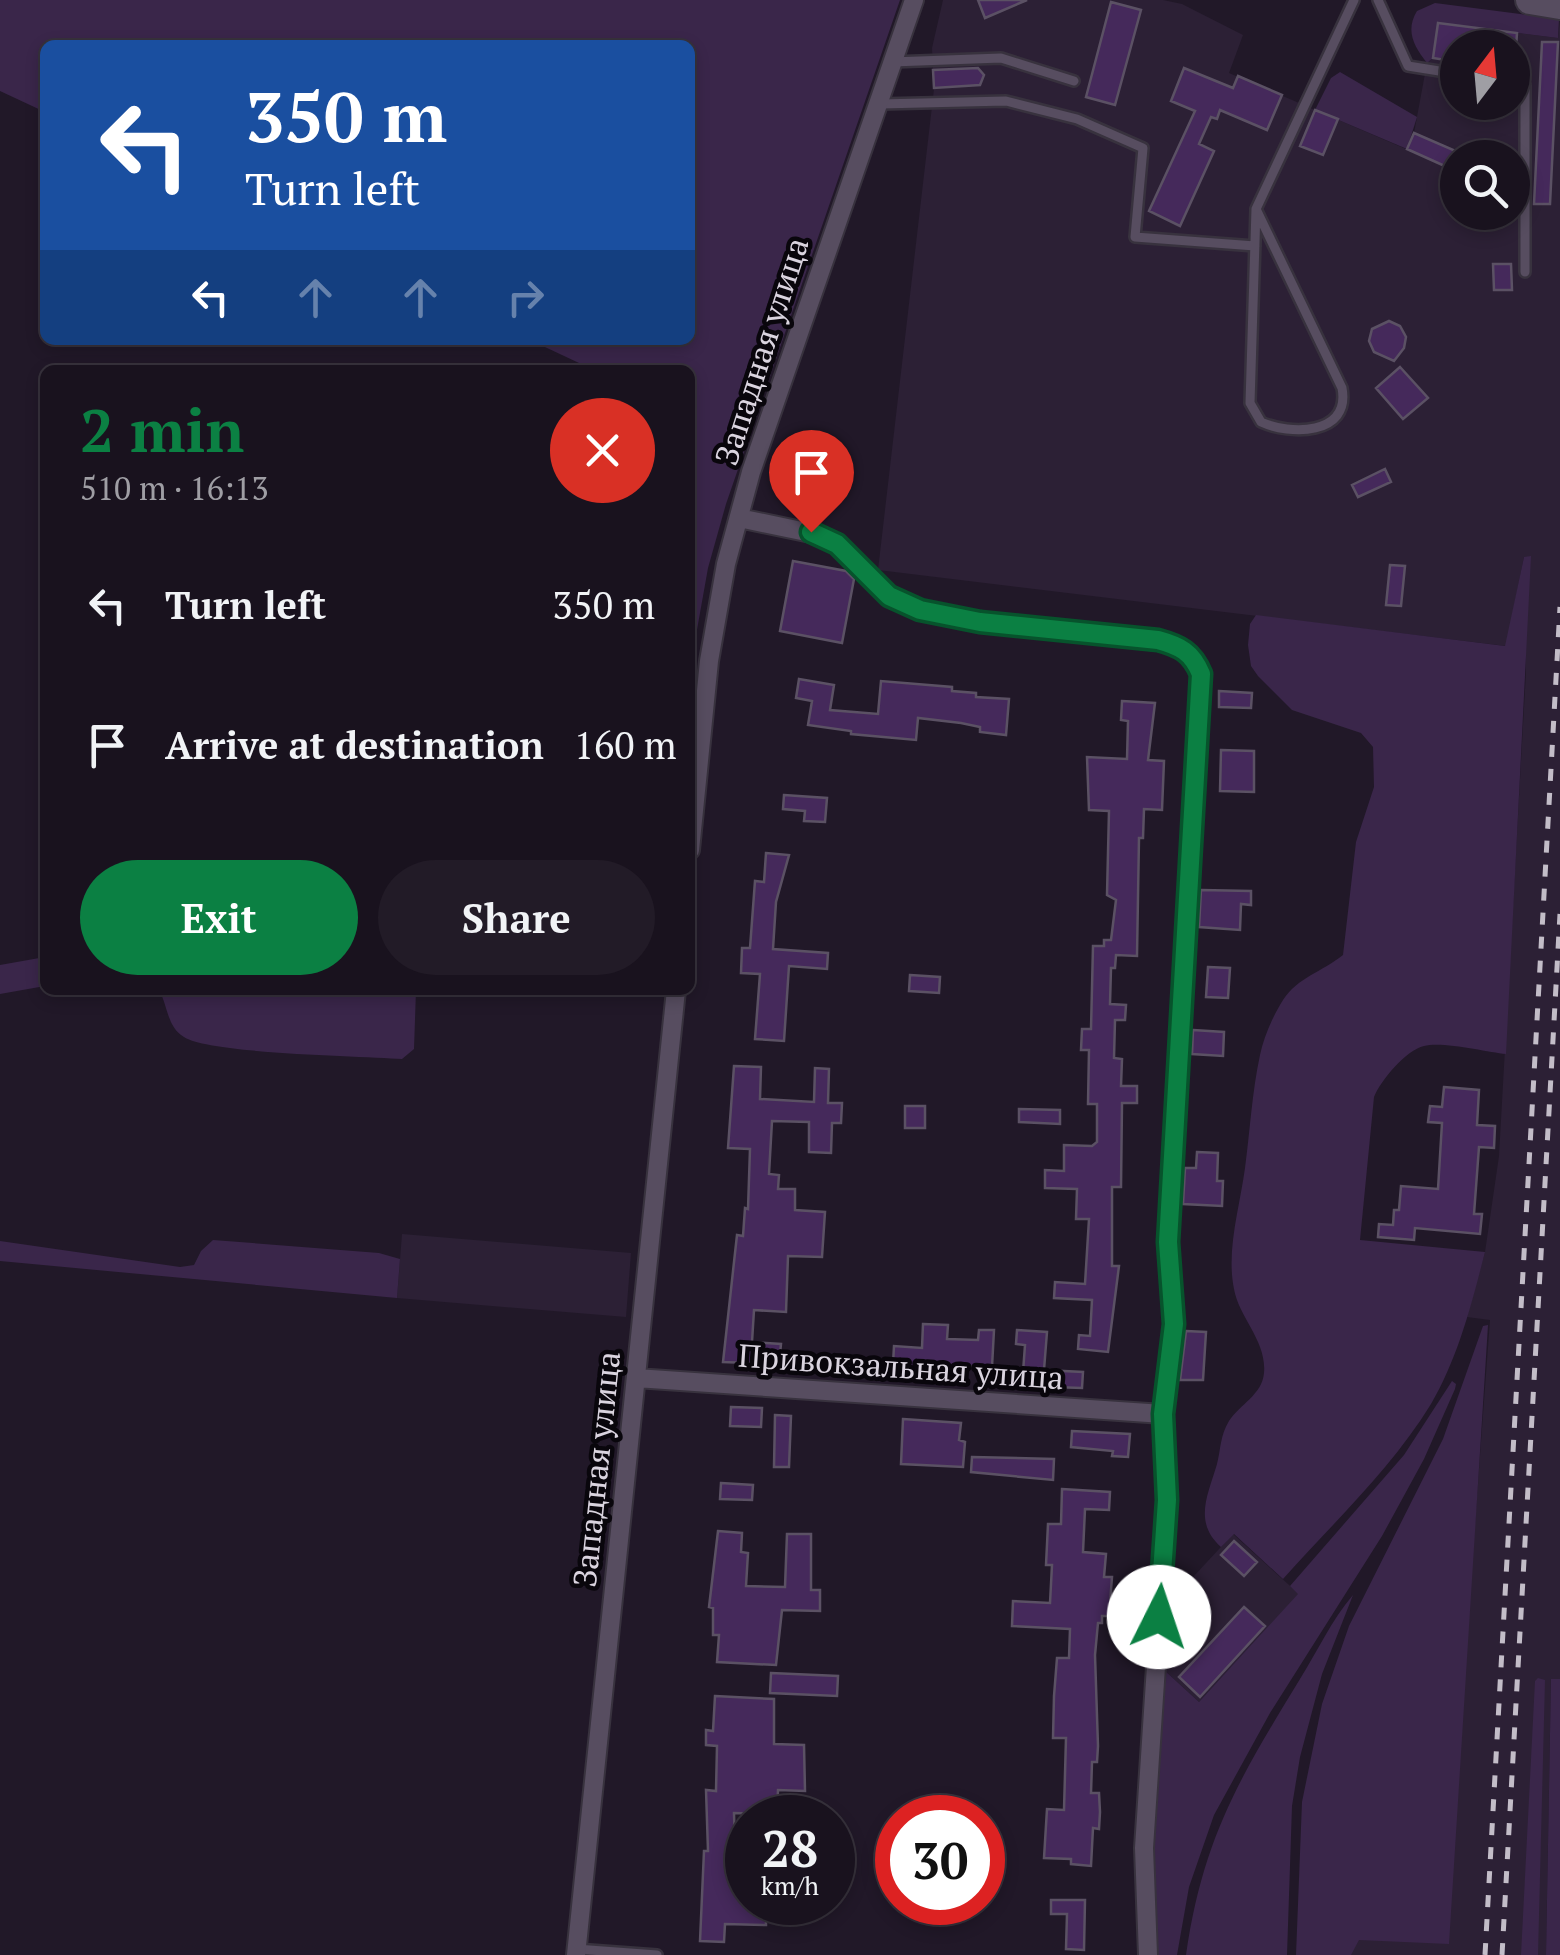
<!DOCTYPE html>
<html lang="en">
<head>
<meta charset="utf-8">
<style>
	body { margin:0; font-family:"PT Serif",serif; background:#221b27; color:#f1f3f6; height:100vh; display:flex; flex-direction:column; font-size:38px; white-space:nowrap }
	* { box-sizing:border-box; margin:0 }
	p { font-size:32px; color:#9f9ea4 }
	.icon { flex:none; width:55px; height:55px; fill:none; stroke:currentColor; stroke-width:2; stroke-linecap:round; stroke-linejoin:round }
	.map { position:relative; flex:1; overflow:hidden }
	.side { position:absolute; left:40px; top:365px; width:655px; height:630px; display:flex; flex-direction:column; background:#19121e; border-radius:15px; box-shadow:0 5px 15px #0003,0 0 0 2px #37323c }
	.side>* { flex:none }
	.banner { position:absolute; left:40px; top:40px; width:655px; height:305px; border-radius:15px; box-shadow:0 5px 15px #0003,0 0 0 2px #37323c; background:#1a4fa0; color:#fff; overflow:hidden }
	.needle { width:65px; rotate:16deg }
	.buttons { position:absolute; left:1440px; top:30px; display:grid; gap:20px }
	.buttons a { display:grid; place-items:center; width:90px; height:90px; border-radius:50%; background:#19121e; box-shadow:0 5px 15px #0003,0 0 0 2px #37323c; font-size:50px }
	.speed { position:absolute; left:725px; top:1795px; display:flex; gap:20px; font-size:50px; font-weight:700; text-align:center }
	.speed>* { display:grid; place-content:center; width:130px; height:130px; border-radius:50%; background:#19121e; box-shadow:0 5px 15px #0003,0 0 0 2px #37323c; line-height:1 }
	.speed small { font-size:25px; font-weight:400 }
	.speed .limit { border:15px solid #d22; background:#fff; color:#111 }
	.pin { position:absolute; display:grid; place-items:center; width:85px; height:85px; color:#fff; margin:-102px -42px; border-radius:50% 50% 50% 0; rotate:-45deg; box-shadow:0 0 10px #0007 }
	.pin .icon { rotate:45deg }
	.me { position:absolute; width:110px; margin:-55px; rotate:4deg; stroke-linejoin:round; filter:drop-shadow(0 0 8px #0008) }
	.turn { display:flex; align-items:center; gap:35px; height:210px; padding:0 40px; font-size:45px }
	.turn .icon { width:130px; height:130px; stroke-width:2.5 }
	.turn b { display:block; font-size:70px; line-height:85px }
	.lanes { display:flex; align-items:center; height:95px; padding:0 40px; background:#0003; justify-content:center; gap:50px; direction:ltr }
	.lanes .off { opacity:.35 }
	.round { display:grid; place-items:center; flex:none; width:105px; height:105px; border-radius:52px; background:#221b27 }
	.overview { display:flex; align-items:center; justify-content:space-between; height:170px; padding:0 40px }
	h1 { font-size:60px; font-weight:800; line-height:75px; color:#0b8043 }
	.cta { display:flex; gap:20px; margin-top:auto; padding:20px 40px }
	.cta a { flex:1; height:115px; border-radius:60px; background:#0b8043; color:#fff; font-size:40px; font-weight:800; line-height:115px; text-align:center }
	.cta a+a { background:#221b27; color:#f1f3f6 }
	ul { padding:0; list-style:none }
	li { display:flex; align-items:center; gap:30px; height:140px; padding:0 40px }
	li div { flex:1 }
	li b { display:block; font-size:38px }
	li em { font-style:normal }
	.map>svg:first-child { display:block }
	.built { fill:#2c2035; fill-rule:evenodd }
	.green { fill:#3a264a }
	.building { fill:#45295b; stroke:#5b5164; stroke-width:2.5 }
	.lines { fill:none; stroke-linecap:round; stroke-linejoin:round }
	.service-casing { stroke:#38323e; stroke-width:14 }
	.minor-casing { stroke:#38323e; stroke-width:22 }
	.secondary-casing { stroke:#38323e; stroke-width:32 }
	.service { stroke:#574d60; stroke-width:9 }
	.minor { stroke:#574d60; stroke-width:18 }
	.secondary { stroke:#574d60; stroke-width:28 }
	.rail { stroke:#c3bdc8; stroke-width:5; stroke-dasharray:12 12; stroke-linecap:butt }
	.route-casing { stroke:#07532c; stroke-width:25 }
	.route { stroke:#0b8043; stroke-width:18 }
	.labels { text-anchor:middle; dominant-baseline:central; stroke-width:9; stroke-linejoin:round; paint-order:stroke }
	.street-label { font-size:32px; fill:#dad4df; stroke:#09060c }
</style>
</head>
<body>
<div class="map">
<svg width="1560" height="1955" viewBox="0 0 1560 1955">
	<rect width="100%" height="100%" fill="#211828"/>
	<path class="built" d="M943 0H1163L1182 4 1243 35 1229 73 1406 149 1414 133 1427 63 1433 58 1438 23 1558 38 1560 19V1679L1551 1680 1546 1955H1296L1474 1537 1490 1320 1467 1317 1485 1252 1499 1156 1526 672 1524 557 1506 646 878 570 934 89 932 48ZM1458 48H1512V102H1458ZM1458 158H1512V212H1458Z
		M402 1234 631 1253 626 1317 397 1298Z
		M1233 1534 1299 1594 1199 1702 1163 1669 1168 1604Z"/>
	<path class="green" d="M0 0H900L726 504 708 568 690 669V370H594L530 340H690V45H45V112L0 91Z
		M1435 3 1559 19 1558 38 1438 23 1433 58 1427 63C1414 46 1405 31 1417 11Z
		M1340 72 1417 117 1407 149 1315 110 1331 78Z
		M1531 556 1506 1054C1487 1052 1442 1041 1424 1046 1406 1050 1381 1080 1374 1097L1360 1240 1485 1252C1472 1303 1458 1358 1431 1404 1392 1468 1333 1523 1283 1579L1234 1534 1221 1547C1193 1522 1208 1495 1217 1464 1221 1448 1220 1436 1229 1421 1240 1404 1262 1395 1264 1373 1267 1341 1239 1318 1234 1289 1226 1250 1240 1206 1245 1168 1250 1131 1252 1092 1260 1055 1264 1036 1273 1016 1283 1000 1298 977 1322 972 1343 955L1356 842 1374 787 1373 747 1361 733 1292 710 1258 676 1251 666 1248 645 1250 624 1256 615 1505 646 1524 557Z
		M45 957V986L0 994V965Z
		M159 990H416L414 1049 402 1059C363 1056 209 1054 184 1037 167 1027 168 1006 159 990Z
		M213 1240 379 1253 400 1259 397 1298 0 1261V1241L180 1267 194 1265 201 1251Z
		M1488 1325 1449 1944 1359 1940 1351 1955H1296L1302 1802 1322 1704 1349 1626 1443 1439 1483 1326Z
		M1452 1381 1456 1384 1455 1389 1424 1459 1382 1536 1270 1713 1214 1815 1189 1887 1177 1955H1156L1150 1876 1163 1669 1199 1702 1298 1594 1290 1586 1404 1455Z
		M1353 1595 1322 1674 1300 1757 1292 1806 1287 1955H1186C1203 1838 1239 1779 1300 1679 1317 1652 1332 1619 1353 1595Z
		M1538 1678 1545 1680 1538 1955H1521L1535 1681Z
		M1551 1679H1560V1955H1546Z"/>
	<path class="building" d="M978 0H1027L985 18Z
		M1111 2 1141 10 1115 105 1086 97Z
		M1438 23 1517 33 1516 48H1458V62L1433 58Z
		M1542 42H1558L1550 204H1534Z
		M978 68 984 75 980 85 934 88 933 70Z
		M1184 68 1233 88 1238 76 1282 95 1267 130 1220 110 1217 119 1211 117 1199 144 1214 151 1180 226 1149 211 1195 111 1171 101Z
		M1315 110 1338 119 1323 155 1300 146Z
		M1414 133 1458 152V172L1407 149Z
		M1493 264H1511L1512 290H1494Z
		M1389 321 1400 326 1406 337 1404 348 1394 361 1374 352 1369 341 1372 329Z
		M1400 367 1428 398 1403 419 1376 388Z
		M1385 469 1391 482 1358 497 1352 485Z
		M793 561 846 571 854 579 842 643 780 631Z
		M1390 565 1405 566 1401 606 1386 605Z
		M799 679 834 685 830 710 878 714 881 681 952 687V691L976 693V697L1009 699 1006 735 980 732V727L961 723 918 718 916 740 851 734V731L808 725 812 701 796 698Z
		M1219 691 1252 693 1251 708 1219 707Z
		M1122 701 1155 703 1148 760 1164 761 1162 810 1144 809 1143 838H1139L1137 956 1116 955 1115 968H1111L1110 1004 1126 1005 1125 1020H1115L1114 1058 1122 1059 1121 1086H1137V1103H1122L1121 1187H1112V1266H1119L1108 1352 1078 1349 1079 1335 1090 1336 1092 1300 1054 1298 1055 1282 1085 1284 1089 1219H1076L1077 1189 1045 1188V1170L1064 1171V1145L1092 1146 1097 1142V1104H1088L1089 1050H1081L1082 1029H1091L1093 946H1104V940H1111L1116 900 1107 895 1109 811 1089 810 1087 757 1127 759 1128 721 1121 720Z
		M1221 750 1254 751V792L1220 791Z
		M784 795 827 798 825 822 804 821 805 811 783 809Z
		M766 853 789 855 776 902 773 949 828 953 827 969 789 966 784 1041 755 1039 760 974 741 973 742 948H750L755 881 764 882Z
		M1201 890 1251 891V905L1241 904 1240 930 1199 927Z
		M1208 967 1230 968 1228 998 1206 997Z
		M910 975 940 977 939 993 909 991Z
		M1193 1030 1224 1032 1223 1056 1192 1054Z
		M734 1066 761 1067 760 1099 814 1102 815 1068 829 1069 828 1103H842L841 1123H832L831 1153 809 1152V1122L772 1121 769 1174 779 1175 778 1189H795V1210L825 1212 822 1257 788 1256 786 1312 754 1310 752 1342 781 1344 779 1364 723 1362 737 1235 743 1236 745 1208 748 1209 750 1149 728 1148Z
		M1444 1087 1479 1090 1477 1125 1495 1126 1494 1148 1479 1147 1474 1214H1482L1480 1234 1415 1228 1414 1240 1378 1237 1379 1224 1393 1225 1394 1210H1399L1401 1186 1438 1189 1442 1123 1428 1122 1430 1106 1442 1107Z
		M905 1106H925V1128H905Z
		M1019 1109 1060 1110V1124L1019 1122Z
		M1197 1152 1218 1153 1217 1181H1223L1222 1206 1183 1204 1185 1168H1196Z
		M923 1324 948 1325 947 1339 978 1340 979 1330H994L992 1367 960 1366 959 1376H898L899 1365 893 1364 894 1346 922 1348Z
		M1017 1330 1047 1332 1044 1370 1083 1372 1082 1388 1022 1386 1025 1345 1016 1344Z
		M1186 1331 1206 1332 1203 1380H1180Z
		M731 1407 762 1408 761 1427 730 1426Z
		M775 1415 791 1416 789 1467H774Z
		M903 1419 961 1423 959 1440 965 1442 963 1467 901 1464Z
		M1072 1431 1130 1434 1128 1457 1112 1456 1113 1451 1071 1447Z
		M972 1457 1054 1459 1053 1480 971 1472Z
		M721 1483 753 1485 752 1500 720 1499Z
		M1062 1489 1110 1492 1109 1510 1085 1509 1083 1552 1106 1554 1104 1577H1112L1109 1616H1102V1623H1098L1095 1655 1098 1746 1097 1762H1092L1091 1793H1099L1100 1812 1099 1829 1093 1828 1091 1866 1071 1864V1859L1044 1858 1047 1809 1064 1810 1066 1738H1053L1054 1696 1057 1658H1069L1070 1629 1012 1626 1013 1601 1050 1603 1052 1565H1046L1048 1524H1061Z
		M718 1531 742 1533 741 1552 748 1553 746 1586 785 1587 787 1534H811V1590H820V1611L782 1610 776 1665 717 1662 719 1635H713V1608L709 1607Z
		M1234 1541 1257 1562 1244 1576 1221 1555Z
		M1244 1607 1265 1626 1200 1697 1179 1677Z
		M771 1673 838 1676 837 1696 770 1693Z
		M715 1696 774 1699V1744L804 1745 805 1791 778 1790 777 1814 734 1813 736 1886H748L749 1904 766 1905V1925L725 1924 724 1942 700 1941 704 1851H708L706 1790 716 1791 717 1746 706 1745V1730L713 1731Z
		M1051 1900H1085L1084 1950 1066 1949 1067 1914H1051Z"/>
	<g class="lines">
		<g class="service-casing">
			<path id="service" d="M1378 0 1408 66 1458 74
				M892 62 1001 58 1074 81
				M1512 83 1525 85V272
				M880 104 1006 101 1077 119 1143 148 1135 237 1255 246
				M1256 209 1342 388C1351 436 1289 435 1261 422L1250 403 1256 209 1354 0
				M576 1949 657 1955"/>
		</g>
		<g class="minor-casing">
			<path id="minor" d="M739 518 811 533 837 544 889 596 920 610 980 622 1158 641C1180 646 1192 652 1201 674L1168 1243 1174 1324 1163 1414 1167 1500 1144 1848 1148 1955
				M690 850 709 661 726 564 751 472 914 0
				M636 1378 1163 1414
				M576 1955 676 990"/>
		</g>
		<g class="secondary-casing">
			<path id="secondary" d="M1530 0 1560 5"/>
		</g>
		<use href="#service" class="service"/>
		<use href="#minor" class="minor"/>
		<use href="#secondary" class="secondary"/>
		<path class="rail" d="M1485 1955 1560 607
			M1502 1955 1560 914"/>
	</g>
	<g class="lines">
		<g class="route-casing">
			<path id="route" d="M811 532 837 544 889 596 920 610 980 622 1158 640C1180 646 1192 652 1201 674L1168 1242 1174 1324 1163 1414 1167 1500 1159 1617"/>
		</g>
		<use href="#route" class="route"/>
	</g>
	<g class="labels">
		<g class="street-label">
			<text transform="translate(761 351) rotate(-72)">Западная улица</text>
			<text transform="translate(901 1366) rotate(4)">Привокзальная улица</text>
			<text transform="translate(596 1469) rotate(-84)">Западная улица</text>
		</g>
	</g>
</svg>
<div class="buttons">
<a><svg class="needle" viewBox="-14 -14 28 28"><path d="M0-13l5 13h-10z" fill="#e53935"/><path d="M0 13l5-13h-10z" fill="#9f9ea4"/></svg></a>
<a><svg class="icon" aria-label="search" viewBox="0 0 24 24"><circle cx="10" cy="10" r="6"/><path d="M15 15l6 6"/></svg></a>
</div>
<div class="speed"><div>28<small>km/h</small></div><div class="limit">30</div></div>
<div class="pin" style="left:811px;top:532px;background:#d93025"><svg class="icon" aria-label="arrive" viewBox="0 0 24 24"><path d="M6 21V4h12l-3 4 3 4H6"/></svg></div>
<svg class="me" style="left:1159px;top:1617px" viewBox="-20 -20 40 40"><circle r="19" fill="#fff"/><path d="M0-13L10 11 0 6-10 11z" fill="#0b8043"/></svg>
<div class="banner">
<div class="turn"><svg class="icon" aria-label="left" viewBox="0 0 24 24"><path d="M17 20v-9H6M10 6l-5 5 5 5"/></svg><div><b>350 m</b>Turn left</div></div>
<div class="lanes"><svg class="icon" aria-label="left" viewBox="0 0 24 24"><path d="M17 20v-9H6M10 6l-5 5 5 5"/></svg><svg class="icon off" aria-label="ahead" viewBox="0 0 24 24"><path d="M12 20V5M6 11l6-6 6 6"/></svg><svg class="icon off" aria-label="ahead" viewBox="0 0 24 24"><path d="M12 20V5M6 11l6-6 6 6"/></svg><svg class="icon off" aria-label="right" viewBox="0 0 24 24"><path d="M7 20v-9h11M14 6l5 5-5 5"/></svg></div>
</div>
<section class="side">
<div class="overview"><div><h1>2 min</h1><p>510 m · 16:13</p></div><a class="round" style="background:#d93025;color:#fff"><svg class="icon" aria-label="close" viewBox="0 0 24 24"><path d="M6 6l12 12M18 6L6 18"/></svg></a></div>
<ul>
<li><svg class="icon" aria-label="left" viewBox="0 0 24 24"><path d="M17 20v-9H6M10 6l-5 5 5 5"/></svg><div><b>Turn left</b></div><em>350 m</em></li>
<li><svg class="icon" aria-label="arrive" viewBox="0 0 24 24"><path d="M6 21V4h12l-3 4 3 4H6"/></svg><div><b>Arrive at destination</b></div><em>160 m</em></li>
</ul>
<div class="cta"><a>Exit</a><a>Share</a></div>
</section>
</div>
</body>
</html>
